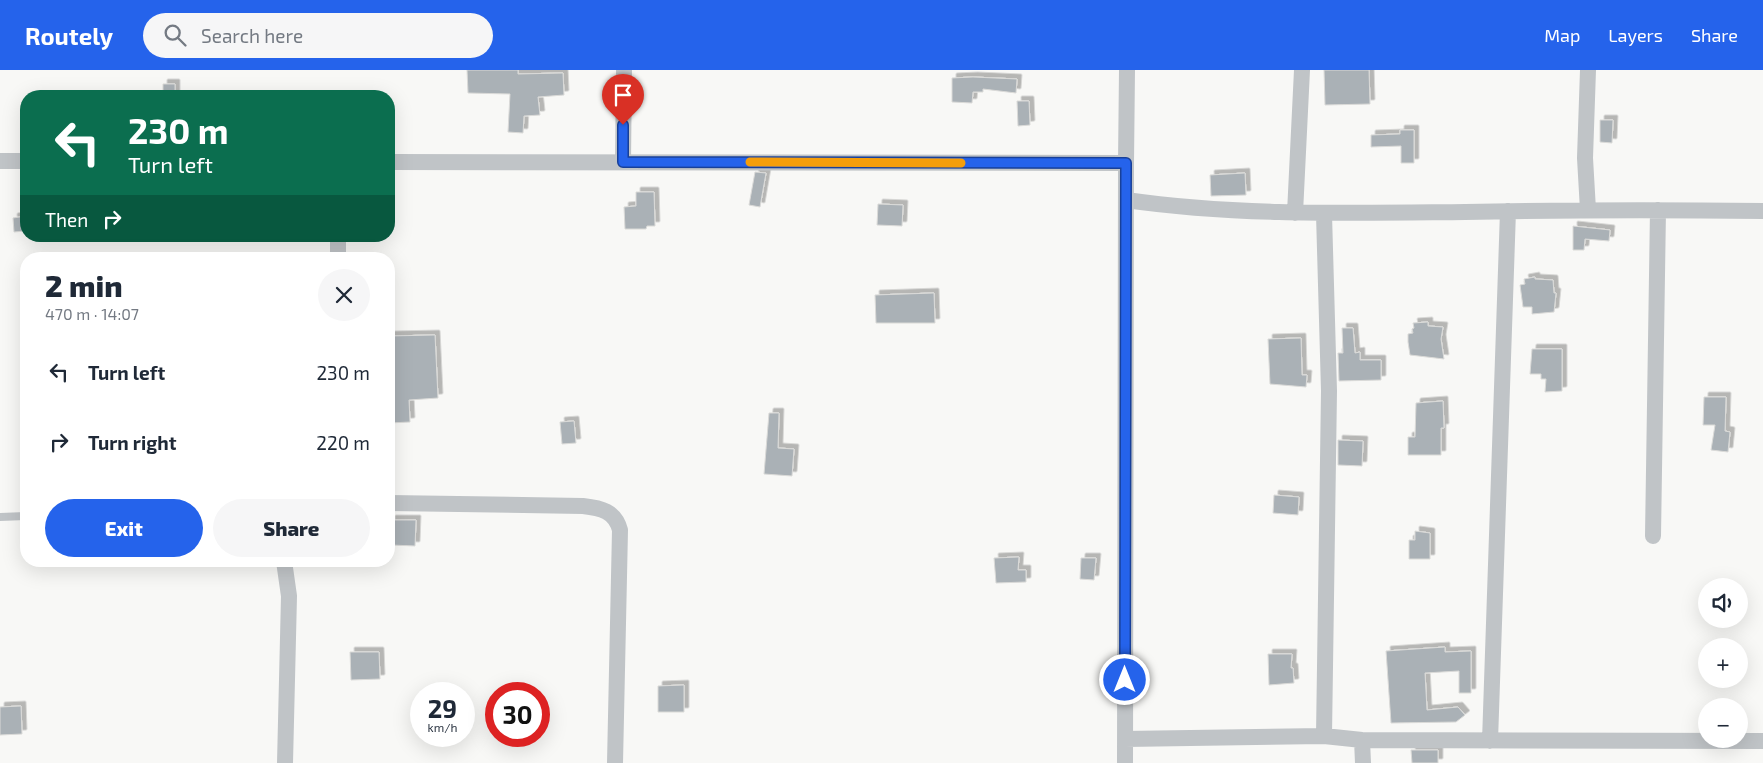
<!DOCTYPE html>
<html lang="en">
<head>
<meta charset="utf-8">
<style>
	body { margin:0; font-family:"Exo 2",sans-serif; background:#f6f6f7; color:#1f2937; height:100vh; display:flex; flex-direction:column; font-size:19px; white-space:nowrap }
	* { box-sizing:border-box; margin:0 }
	p { font-size:16px; color:#747a83 }
	.icon { flex:none; width:28px; height:28px; fill:none; stroke:currentColor; stroke-width:2; stroke-linecap:round; stroke-linejoin:round }
	.map { position:relative; flex:1; overflow:hidden }
	.sheet { position:absolute; left:20px; top:182px; width:375px; height:315px; display:flex; flex-direction:column; background:#fff; border-radius:20px; box-shadow:0 5px 20px #0002 }
	.sheet>* { flex:none }
	.hud { position:absolute; left:20px; top:20px; width:375px; height:152px; border-radius:20px; box-shadow:0 5px 20px #0002; background:#0b6e4f; color:#fff; overflow:hidden }
	.buttons { position:absolute; left:1698px; top:508px; display:grid; gap:10px }
	.buttons a { display:grid; place-items:center; width:50px; height:50px; border-radius:50%; background:#fff; box-shadow:0 5px 20px #0002; font-size:25px }
	.speed { position:absolute; left:410px; top:612px; display:flex; gap:10px; font-size:25px; font-weight:700; text-align:center }
	.speed>* { display:grid; place-content:center; width:65px; height:65px; border-radius:50%; background:#fff; box-shadow:0 5px 20px #0002; line-height:1 }
	.speed small { font-size:12px; font-weight:400 }
	.speed .limit { border:8px solid #d22; background:#fff; color:#111 }
	.pin { position:absolute; display:grid; place-items:center; width:42px; height:42px; color:#fff; margin:-51px -21px; border-radius:50% 50% 50% 0; rotate:-45deg; box-shadow:0 0 5px #0007 }
	.pin .icon { rotate:45deg }
	.me { position:absolute; width:55px; margin:-28px; rotate:0deg; stroke-linejoin:round; filter:drop-shadow(0 0 4px #0008) }
	.turn { display:flex; align-items:center; gap:18px; height:105px; padding:0 25px; font-size:22px }
	.turn .icon { width:65px; height:65px; stroke-width:2.5 }
	.turn b { display:block; font-size:35px; line-height:42px }
	.then { display:flex; align-items:center; height:48px; padding:0 25px; background:#0003; gap:10px; font-size:19px }
	.round { display:grid; place-items:center; flex:none; width:52px; height:52px; border-radius:26px; background:#f6f6f7 }
	.headline { display:flex; align-items:center; justify-content:space-between; height:85px; padding:0 25px }
	h1 { font-size:30px; font-weight:800; line-height:38px }
	.cta { display:flex; gap:10px; margin-top:auto; padding:10px 25px }
	.cta a { flex:1; height:58px; border-radius:30px; background:#2563eb; color:#fff; font-size:20px; font-weight:800; line-height:58px; text-align:center }
	.cta a+a { background:#f6f6f7; color:#1f2937 }
	ul { padding:0; list-style:none }
	li { display:flex; align-items:center; gap:15px; height:70px; padding:0 25px }
	li div { flex:1 }
	li b { display:block; font-size:19px }
	li em { font-style:normal }
	header { display:flex; align-items:center; gap:30px; box-sizing:border-box; height:70px; padding:0 25px; background:#2563eb; color:#fff }
	header strong { font-size:24px }
	nav { display:flex; gap:28px; margin-inline-start:auto; font-size:18px }
	.search { width:350px; height:45px; background:#f6f6f7; display:flex; align-items:center; gap:12px; box-sizing:border-box; padding:0 18px; border-radius:28px; color:#747a83; font-size:19px }
	.map>svg:first-child { display:block }
	.building { fill:#aab1b6; stroke:#dadad8; filter:url(#shadow) }
	.lines { fill:none; stroke-linecap:round; stroke-linejoin:round }
	.lane { stroke:#c0c4c7; stroke-width:8 }
	.street { stroke:#c0c4c7; stroke-width:16 }
	.route-casing { stroke:#184099; stroke-width:12 }
	.route { stroke:#2563eb; stroke-width:9 }
	.slow { stroke:#f59e0b; stroke-width:9 }
</style>
</head>
<body>
<header>
<strong>Routely</strong>
<div class="search"><svg class="icon" aria-label="search" viewBox="0 0 24 24"><circle cx="10" cy="10" r="6"/><path d="M15 15l6 6"/></svg>Search here</div>
<nav><a>Map</a><a>Layers</a><a>Share</a></nav>
</header>
<div class="map">
<svg width="1763" height="693" viewBox="0 0 1763 693">
	<defs>
		<filter id="shadow"><feDropShadow dx="4.5" dy="-4.5" stdDeviation="0" flood-color="#0004"/></filter>
	</defs>
	<rect width="100%" height="100%" fill="#f8f8f6"/>
	<path class="building" d="M467 0H518V4L563 3 564 25 538 27 540 45 524 46 523 63 508 62 510 24 468 23Z
		M1324 0H1369L1370 34 1325 35Z
		M973 7 1017 9 1016 23 983 19V22H973L972 33 952 32V8Z
		M163 14H175V26H163Z
		M1017 31H1029L1030 55 1018 56Z
		M1600 50H1613L1612 73 1600 72Z
		M1400 60H1414V93H1401V76L1371 77V65L1400 64Z
		M755 102 766 103 760 137 749 135Z
		M1245 103 1246 125 1211 126 1210 105Z
		M636 122H654L655 156H647L646 159H625L624 137 636 136Z
		M878 134 903 135 902 156 877 155Z
		M26 146V161L14 162 13 148Z
		M1573 156 1610 160 1609 171 1585 169 1584 180H1573Z
		M1535 207V209L1553 210 1554 223H1556L1554 242 1532 244V237H1523L1520 215 1525 214 1524 209Z
		M934 223 935 253H876L875 225Z
		M1428 252V256L1443 257 1441 269 1444 289 1410 285 1408 272V264L1413 263 1412 259 1414 258 1413 253Z
		M1342 258H1353L1355 283 1360 282V290H1381V310L1339 311 1338 283H1343Z
		M435 265 438 328 409 330 410 352 389 353V266Z
		M1301 268 1302 305H1307L1306 317 1270 314 1268 269Z
		M1532 279H1562V321L1545 322 1546 309H1541V304H1530Z
		M1704 327H1726L1725 361 1730 362 1728 382 1711 380 1715 355H1703Z
		M1443 331 1444 358H1441V385H1408V367H1415L1416 333Z
		M769 343H779L778 378 794 379 792 406 764 404Z
		M574 351 576 373 562 374 560 352Z
		M1338 370 1363 371 1362 396 1338 395Z
		M1274 425 1299 427 1298 445 1273 443Z
		M391 450H416L415 476 391 475Z
		M1415 461 1430 463V489H1409V470H1415Z
		M1019 487 1018 500H1026V512L996 513 994 488Z
		M1081 488H1096L1094 510 1080 509Z
		M1445 577V582L1471 581V623H1459V601L1425 603 1427 640 1458 637 1465 645 1456 652 1391 653 1386 581Z
		M350 582H379L380 609 351 610Z
		M1268 584H1292L1291 598H1293L1294 613 1269 615Z
		M684 615V642H658V616Z
		M21 636 22 664 0 665V637Z
		M1411 680H1438V693H1412Z"/>
	<g class="lines">
		<path class="lane" d="M0 447 26 446"/>
		<path class="street" d="M0 91H26
			M389 92 1126 93 1127 0
			M623 92 624 0
			M1126 130C1238 146 1352 143 1465 142 1564 140 1664 140 1763 141
			M1588 140 1585 88 1588 0
			M1295 143 1302 0
			M338 189V166
			M389 433 583 436C601 438 615 441 620 460L615 693
			M1653 466 1658 140
			M284 491 289 526 285 693
			M1324 666 1329 321 1324 144
			M1125 669 1324 666 1362 670 1763 671
			M1362 670 1363 693
			M1490 671 1508 141
			M1125 693 1126 93"/>
	</g>
	<g class="lines">
		<g class="route-casing">
			<path id="route" d="M623 55V92L1126 93 1125 610"/>
		</g>
		<use href="#route" class="route"/>
		<path class="slow" d="M750 92 961 93"/>
	</g>
</svg>
<div class="buttons">
<a><svg class="icon" aria-label="sound" viewBox="0 0 24 24"><path d="M4 9h4l5-4v14l-5-4H4zM17 9q2 3 0 6"/></svg></a>
<a>+</a>
<a>−</a>
</div>
<div class="speed"><div>29<small>km/h</small></div><div class="limit">30</div></div>
<div class="pin" style="left:623px;top:55px;background:#d93025"><svg class="icon" aria-label="arrive" viewBox="0 0 24 24"><path d="M6 21V4h12l-3 4 3 4H6"/></svg></div>
<svg class="me" style="left:1125px;top:610px" viewBox="-20 -20 40 40"><circle r="17" fill="#2563eb" stroke="#fff" stroke-width="3"/><path d="M0-11L8 9 0 5-8 9z" fill="#fff"/></svg>
<div class="hud">
<div class="turn"><svg class="icon" aria-label="left" viewBox="0 0 24 24"><path d="M17 20v-9H6M10 6l-5 5 5 5"/></svg><div><b>230 m</b>Turn left</div></div>
<div class="then">Then<svg class="icon" aria-label="right" viewBox="0 0 24 24"><path d="M7 20v-9h11M14 6l5 5-5 5"/></svg></div>
</div>
<section class="sheet">
<div class="headline"><div><h1>2 min</h1><p>470 m · 14:07</p></div><a class="round"><svg class="icon" aria-label="close" viewBox="0 0 24 24"><path d="M6 6l12 12M18 6L6 18"/></svg></a></div>
<ul>
<li><svg class="icon" aria-label="left" viewBox="0 0 24 24"><path d="M17 20v-9H6M10 6l-5 5 5 5"/></svg><div><b>Turn left</b></div><em>230 m</em></li>
<li><svg class="icon" aria-label="right" viewBox="0 0 24 24"><path d="M7 20v-9h11M14 6l5 5-5 5"/></svg><div><b>Turn right</b></div><em>220 m</em></li>
</ul>
<div class="cta"><a>Exit</a><a>Share</a></div>
</section>
</div>
</body>
</html>
